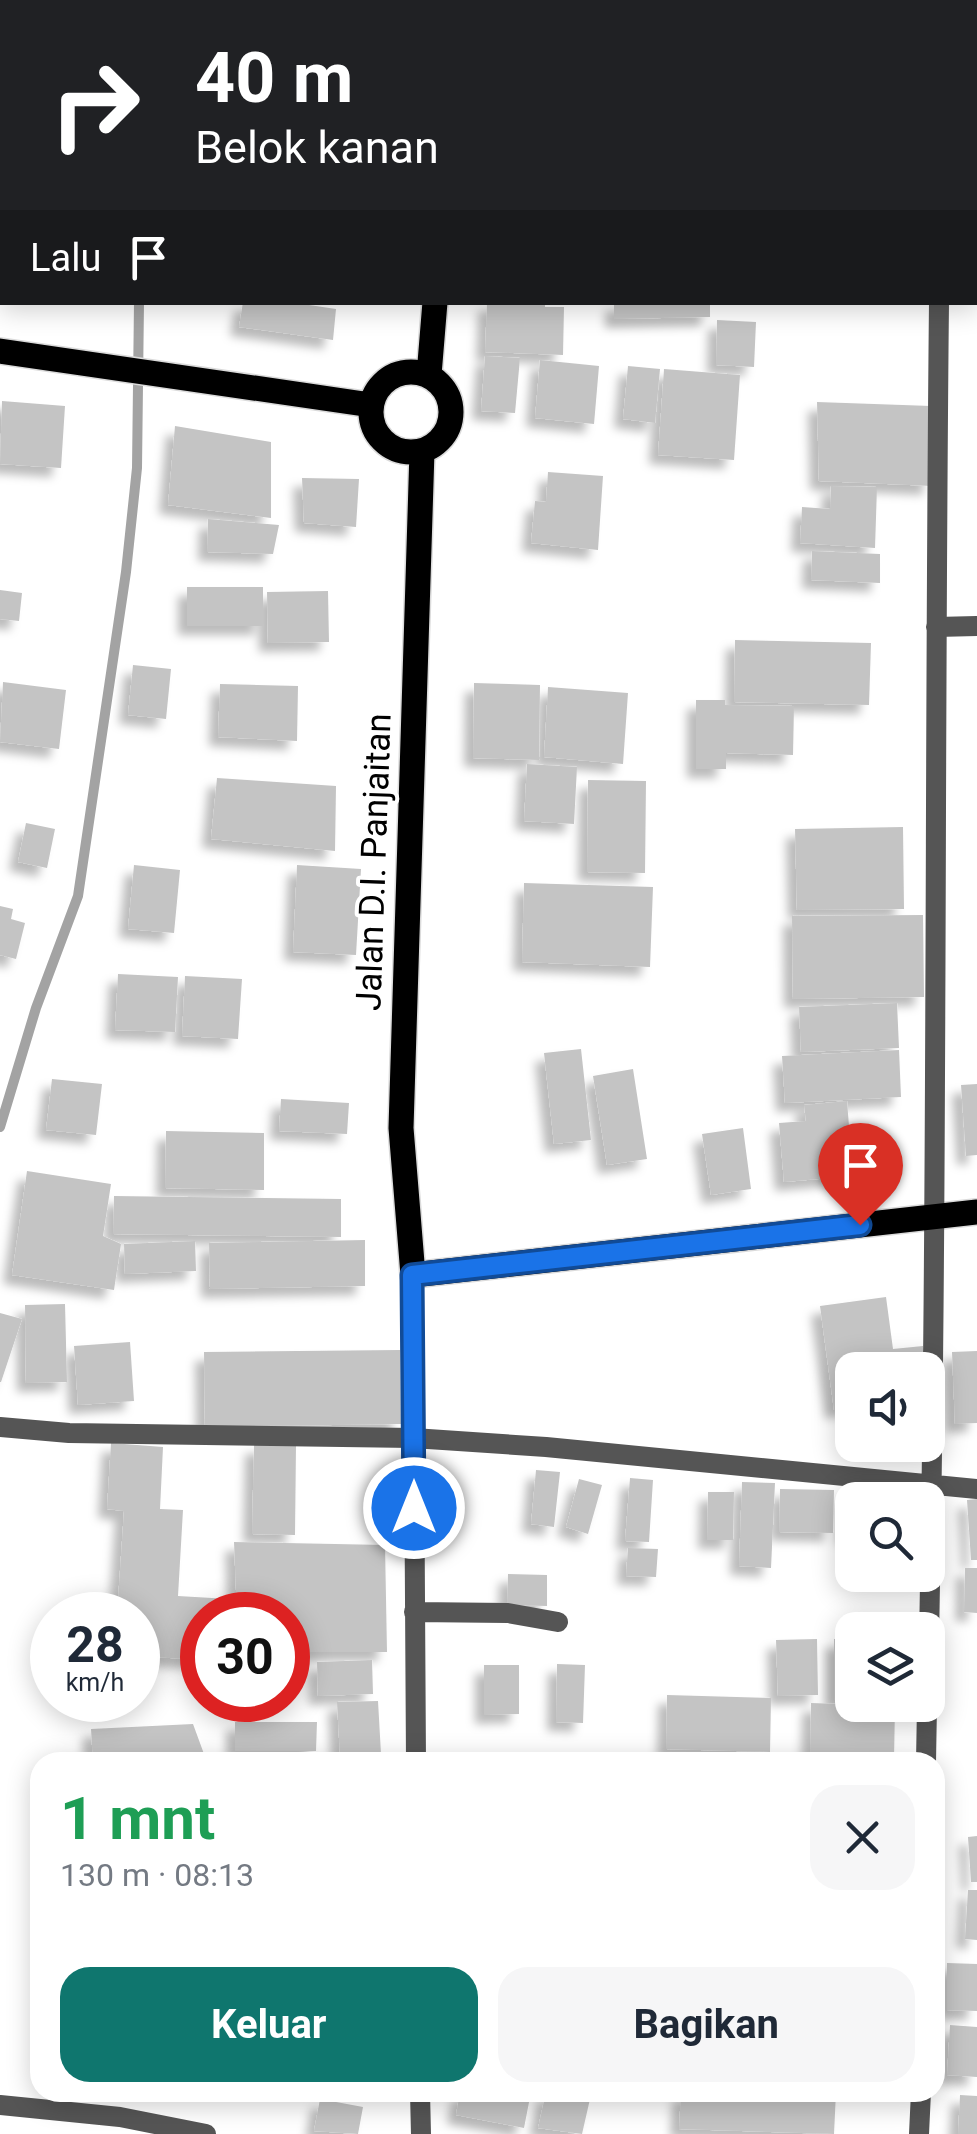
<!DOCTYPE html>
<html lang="id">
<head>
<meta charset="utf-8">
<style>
	body { margin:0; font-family:Roboto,sans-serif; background:#f6f6f7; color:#1f2937; height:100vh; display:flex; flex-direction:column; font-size:38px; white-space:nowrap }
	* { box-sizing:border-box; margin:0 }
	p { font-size:32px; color:#747a83 }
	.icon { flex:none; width:55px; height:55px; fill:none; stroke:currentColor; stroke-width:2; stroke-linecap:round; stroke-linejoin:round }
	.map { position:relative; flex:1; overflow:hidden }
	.side { position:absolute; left:30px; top:1752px; width:915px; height:350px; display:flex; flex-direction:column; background:#fff; border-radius:30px; box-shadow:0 5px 25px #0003 }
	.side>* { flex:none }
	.guide { position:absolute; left:0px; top:0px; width:978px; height:305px; box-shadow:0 5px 25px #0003; background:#202124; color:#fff; overflow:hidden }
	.tools { position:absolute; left:835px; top:1352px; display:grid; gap:20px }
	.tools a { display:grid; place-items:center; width:110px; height:110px; border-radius:20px; background:#fff; box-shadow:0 5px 25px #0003; font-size:50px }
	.speed { position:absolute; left:30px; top:1592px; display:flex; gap:20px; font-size:50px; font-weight:700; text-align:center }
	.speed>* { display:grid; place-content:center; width:130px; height:130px; border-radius:50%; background:#fff; box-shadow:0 5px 25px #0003; line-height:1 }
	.speed small { font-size:25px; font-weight:400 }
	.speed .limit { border:15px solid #d22; background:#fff; color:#111 }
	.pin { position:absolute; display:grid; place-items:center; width:85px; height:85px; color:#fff; margin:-102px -42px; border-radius:50% 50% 50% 0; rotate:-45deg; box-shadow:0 0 10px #0007 }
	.pin .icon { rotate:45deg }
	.me { position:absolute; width:110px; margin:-55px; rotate:0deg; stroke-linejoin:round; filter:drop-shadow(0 0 8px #0008) }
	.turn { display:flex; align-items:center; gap:35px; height:210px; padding:0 30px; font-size:45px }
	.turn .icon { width:130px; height:130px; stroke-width:2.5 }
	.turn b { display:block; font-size:70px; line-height:85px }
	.then { display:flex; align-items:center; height:95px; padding:0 30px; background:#0003; gap:20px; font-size:38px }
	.round { display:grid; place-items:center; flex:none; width:105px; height:105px; border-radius:30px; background:#f6f6f7 }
	.headline { display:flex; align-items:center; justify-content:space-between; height:170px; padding:0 30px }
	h1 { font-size:60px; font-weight:700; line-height:75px; color:#1e9e55 }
	.cta { display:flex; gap:20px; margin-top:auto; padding:20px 30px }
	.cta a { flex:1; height:115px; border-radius:30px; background:#0f766e; color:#fff; font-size:40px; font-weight:700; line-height:115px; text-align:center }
	.cta a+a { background:#f6f6f7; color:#1f2937 }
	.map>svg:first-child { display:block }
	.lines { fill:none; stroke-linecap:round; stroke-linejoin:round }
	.stream { stroke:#a3a3a3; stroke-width:10 }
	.building { fill:#c4c4c4; filter:url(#shadow) }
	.primary-casing { stroke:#dbdbdb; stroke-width:28 }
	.street { stroke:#555; stroke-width:20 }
	.primary { stroke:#000; stroke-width:25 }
	.route-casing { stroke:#114b97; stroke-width:25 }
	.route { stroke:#1a73e8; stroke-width:18 }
	.labels { text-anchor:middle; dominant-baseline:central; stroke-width:8; stroke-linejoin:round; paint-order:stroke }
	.street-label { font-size:35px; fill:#000; stroke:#fff }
</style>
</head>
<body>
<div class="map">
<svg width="977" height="2134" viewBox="0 0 977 2134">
	<defs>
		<filter id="shadow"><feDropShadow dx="-9" dy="9" stdDeviation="5" flood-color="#0004"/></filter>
	</defs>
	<rect width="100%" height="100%" fill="#fff"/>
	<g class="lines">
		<path class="stream" d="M150 2V0
			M0 1127 36 1008 78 896 126 572 137 468 139 302"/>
	</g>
	<path class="building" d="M243 302H289L336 309 333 340 239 327Z
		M487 302H545V307H564L563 355 485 352Z
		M614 302H710V317L614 319Z
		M717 320 756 322 754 367 716 365Z
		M485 356 520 358 515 413 481 411Z
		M540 360 599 366 594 424 535 418Z
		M628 366 660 369 655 423 623 419Z
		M664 369 740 375 734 460 658 455Z
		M2 401 65 406 61 468 0 464Z
		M817 402 931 406 932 486 819 481Z
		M175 426 271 442V518L168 505Z
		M548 472 603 476 598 550 531 543 535 501 546 502Z
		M302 478 359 479 356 527 304 523Z
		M831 486 877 487 875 548 800 543 802 507 830 509Z
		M208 519 279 525 273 554 207 552Z
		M812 551 880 554V583L811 580Z
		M187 587H263V626H187Z
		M0 590 22 593 19 621 0 619Z
		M328 591 329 642 268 643 267 592Z
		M735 640 871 643 869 705 734 702Z
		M133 665 171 669 166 719 128 715Z
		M3 682 66 690 59 749 0 742Z
		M474 683 540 685 539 760 473 758Z
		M220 684 298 686 297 741 218 737Z
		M548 687 628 693 623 764 544 757Z
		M696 700H725V705L794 706 793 755 726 753V769H696Z
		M527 764 577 767 574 824 524 821Z
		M217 778 336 786 335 851 211 839Z
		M588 780 646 781 645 873 587 872Z
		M26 823 55 829 47 868 18 862Z
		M903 827 904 909 797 910 795 829Z
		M134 865 180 870 174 933 128 929Z
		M297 865 361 869 356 955 293 952Z
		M524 883 653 887 650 967 522 962Z
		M0 906 13 909 11 919 25 923 16 959 0 955Z
		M923 915 924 997 793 999 792 916Z
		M118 974 178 977 175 1032 115 1030Z
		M185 976 242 979 238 1039 182 1036Z
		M897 1003 899 1048 801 1052 799 1007Z
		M581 1049 591 1140 554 1144 544 1053Z
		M899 1050 901 1097 785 1103 782 1056Z
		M633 1069 647 1159 607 1165 593 1076Z
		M52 1079 102 1084 96 1135 46 1130Z
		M977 1084V1155L966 1156 961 1085Z
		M281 1099 349 1103 347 1134 279 1131Z
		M847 1101 853 1176 784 1182 779 1123 806 1121 804 1105Z
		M743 1128 751 1189 711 1195 702 1134Z
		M166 1131 264 1133V1190L165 1188Z
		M27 1171 111 1184 103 1236 121 1244 114 1290 12 1275Z
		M114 1196 341 1199V1237L113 1234Z
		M365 1240V1286L210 1289 209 1243Z
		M195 1241 196 1271 125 1274 124 1244Z
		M886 1297 893 1349 923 1346 926 1370H852V1407L834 1410 820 1306Z
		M65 1304 67 1382 26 1383 25 1305Z
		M0 1313 22 1319 1 1382H0Z
		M130 1342 134 1401 78 1405 74 1346Z
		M400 1350 401 1424 205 1427 204 1352Z
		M977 1351V1423L955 1424 952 1352Z
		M111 1443 163 1447 160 1509 183 1510 178 1596 229 1599 228 1615H202V1660L138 1656V1615H117L124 1511 107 1509Z
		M254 1445H296L295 1535 252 1534Z
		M536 1470 560 1472 554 1527 531 1524Z
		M630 1478 653 1480 649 1542 625 1541Z
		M579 1479 602 1485 588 1534 566 1527Z
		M742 1482 775 1483 771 1568 739 1566Z
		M780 1489 834 1490 833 1533 779 1532Z
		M708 1492H734L733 1540H707Z
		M846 1492 915 1493V1500H852V1535H845Z
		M977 1499V1560H971L967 1500Z
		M234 1542 385 1545 387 1652H288V1615H237Z
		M628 1548 658 1549 656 1577 626 1576Z
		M965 1568H977V1613L964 1612Z
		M508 1574 547 1575V1606L507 1605Z
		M817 1639 818 1695 778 1696 776 1640Z
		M834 1639H852V1700H834Z
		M372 1660 373 1694 318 1696 317 1662Z
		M557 1664 585 1665 583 1723 556 1722Z
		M484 1665H519V1714L484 1715Z
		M667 1695 771 1698 770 1752 666 1749Z
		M378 1701 381 1754 340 1756 337 1702Z
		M811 1703 895 1706 894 1759 810 1756Z
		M235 1722H317L316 1751H235Z
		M193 1724 204 1754 136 1758V1762H93L91 1729Z
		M329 1755 330 1762H230V1759Z
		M977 1836V1882H971L968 1837Z
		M968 1890H977V1940L965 1939Z
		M947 1963 977 1964V2011L947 2010Z
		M950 2025 977 2027V2077L947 2075Z
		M460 2092H531L524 2128 456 2115Z
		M546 2092 590 2099 582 2134 538 2128Z
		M681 2092H836L834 2134 679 2129Z
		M960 2095 977 2096V2134H958Z
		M320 2099 363 2107 358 2134 314 2131Z"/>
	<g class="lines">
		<g class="primary-casing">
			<path id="primary" d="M455 2V0
				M0 351 371 405
				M371 412a40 40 0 1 1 80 0a40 40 0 1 1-80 0Z
				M429 375 435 302
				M422 451 401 1128 413 1275 977 1212"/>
		</g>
		<path class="street" d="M942 2V0
			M936 627 977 626
			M413 1275 416 1762
			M0 1427 69 1433 413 1438 546 1447 977 1489
			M414 1612 508 1613 558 1622
			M928 1687C938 1226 934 764 939 302
			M926 1762 927 1705
			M420 2092 421 2134
			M0 2105 120 2117 206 2134
			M919 2134 921 2092"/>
		<use href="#primary" class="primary"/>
	</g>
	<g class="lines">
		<g class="route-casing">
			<path id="route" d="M414 1508 412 1275 860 1225"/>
		</g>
		<use href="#route" class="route"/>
	</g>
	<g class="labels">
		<g class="street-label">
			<text transform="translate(374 862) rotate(-88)">Jalan D.I. Panjaitan</text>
		</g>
	</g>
</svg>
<div class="tools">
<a><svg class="icon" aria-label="sound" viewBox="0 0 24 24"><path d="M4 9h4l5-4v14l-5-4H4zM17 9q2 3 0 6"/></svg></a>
<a><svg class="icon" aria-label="search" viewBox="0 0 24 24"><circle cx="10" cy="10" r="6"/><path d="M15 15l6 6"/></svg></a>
<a><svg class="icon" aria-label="layers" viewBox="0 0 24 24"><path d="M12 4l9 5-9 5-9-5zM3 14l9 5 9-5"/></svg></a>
</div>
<div class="speed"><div>28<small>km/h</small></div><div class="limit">30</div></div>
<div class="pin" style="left:860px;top:1225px;background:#d93025"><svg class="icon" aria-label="arrive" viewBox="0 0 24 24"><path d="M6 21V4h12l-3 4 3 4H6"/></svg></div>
<svg class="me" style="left:414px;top:1508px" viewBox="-20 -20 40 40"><circle r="17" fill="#1a73e8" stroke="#fff" stroke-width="3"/><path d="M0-11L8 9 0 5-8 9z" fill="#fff"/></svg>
<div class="guide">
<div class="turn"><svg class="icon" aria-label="right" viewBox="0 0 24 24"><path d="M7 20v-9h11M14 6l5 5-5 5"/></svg><div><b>40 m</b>Belok kanan</div></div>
<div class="then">Lalu<svg class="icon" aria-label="arrive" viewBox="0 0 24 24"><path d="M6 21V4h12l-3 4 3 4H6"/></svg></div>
</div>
<section class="side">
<div class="headline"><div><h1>1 mnt</h1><p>130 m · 08:13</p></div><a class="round"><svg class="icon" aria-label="close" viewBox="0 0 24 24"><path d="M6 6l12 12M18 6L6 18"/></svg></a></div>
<div class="cta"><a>Keluar</a><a>Bagikan</a></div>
</section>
</div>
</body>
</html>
